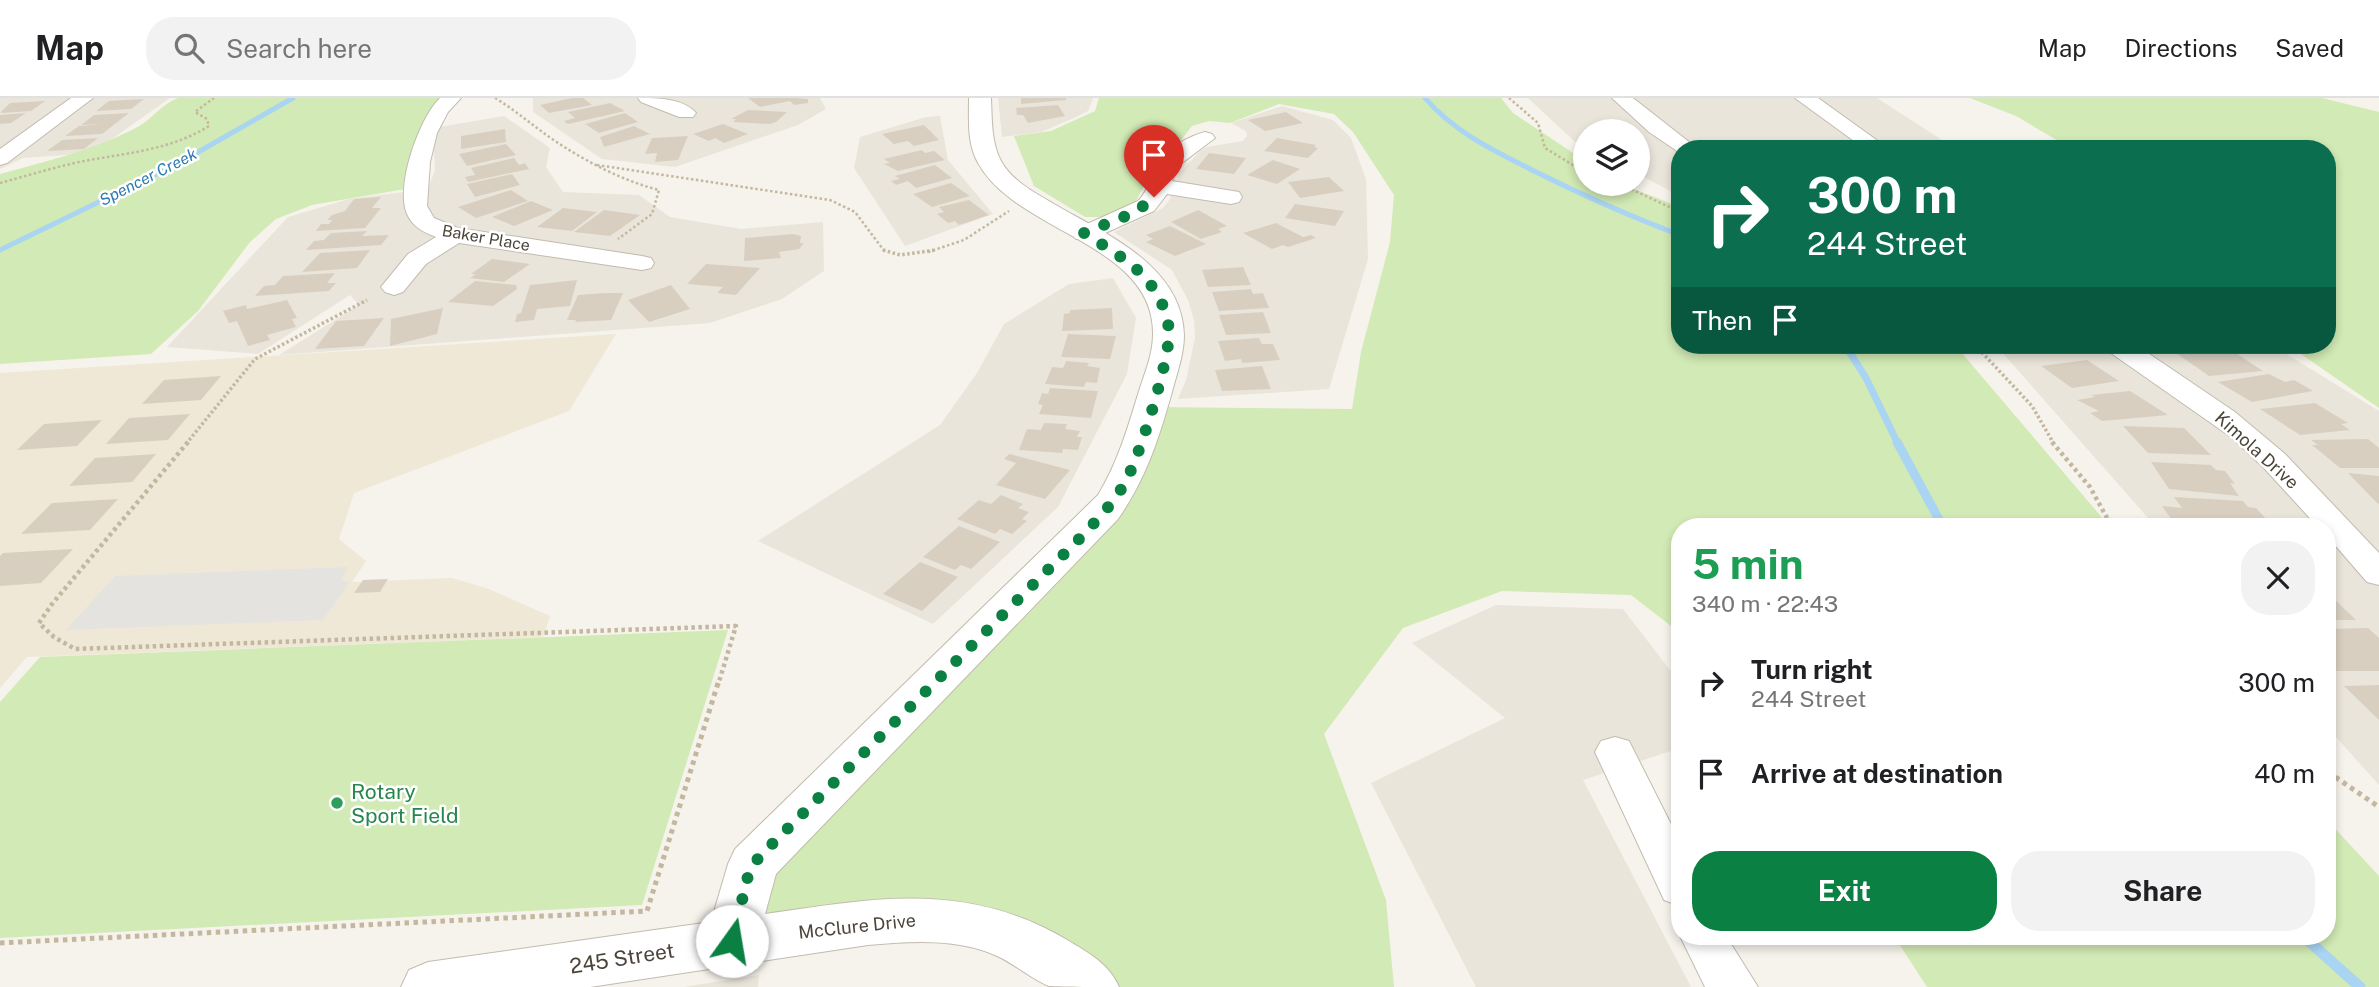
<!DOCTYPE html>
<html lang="en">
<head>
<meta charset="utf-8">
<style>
	body { margin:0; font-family:"Public Sans",sans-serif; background:#f2f2f2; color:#202124; height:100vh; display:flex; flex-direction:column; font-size:26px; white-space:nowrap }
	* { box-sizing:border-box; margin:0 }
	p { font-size:23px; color:#757577 }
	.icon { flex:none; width:38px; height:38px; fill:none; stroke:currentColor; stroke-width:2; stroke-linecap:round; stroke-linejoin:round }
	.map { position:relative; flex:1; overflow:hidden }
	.details { position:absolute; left:1671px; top:420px; width:665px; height:427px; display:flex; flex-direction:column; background:#fff; border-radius:28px; box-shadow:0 4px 10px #0003 }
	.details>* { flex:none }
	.banner { position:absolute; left:1671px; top:42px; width:665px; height:214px; border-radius:28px; box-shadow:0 4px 10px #0003; background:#0b6e4f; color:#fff; overflow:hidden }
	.buttons { position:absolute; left:1573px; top:21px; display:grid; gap:14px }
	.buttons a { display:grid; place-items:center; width:77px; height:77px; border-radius:50%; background:#fff; box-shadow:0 4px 10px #0003; font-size:35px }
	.pin { position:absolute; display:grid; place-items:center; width:60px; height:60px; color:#fff; margin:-72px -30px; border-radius:50% 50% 50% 0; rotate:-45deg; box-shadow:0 0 7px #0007 }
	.pin .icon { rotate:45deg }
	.me { position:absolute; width:77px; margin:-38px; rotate:13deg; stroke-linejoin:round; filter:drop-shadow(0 0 5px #0008) }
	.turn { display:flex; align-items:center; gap:24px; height:147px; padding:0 21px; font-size:32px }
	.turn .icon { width:91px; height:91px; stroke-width:2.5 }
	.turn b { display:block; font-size:49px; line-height:60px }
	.then { display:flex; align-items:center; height:66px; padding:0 21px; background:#0003; gap:14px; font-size:26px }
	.round { display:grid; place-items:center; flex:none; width:74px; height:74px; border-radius:28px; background:#f2f2f2 }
	.head { display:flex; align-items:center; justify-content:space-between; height:119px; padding:0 21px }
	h1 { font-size:42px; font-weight:700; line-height:52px; color:#1e9e55 }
	.cta { display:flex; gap:14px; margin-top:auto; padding:14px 21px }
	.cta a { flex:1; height:80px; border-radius:28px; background:#0b8043; color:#fff; font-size:28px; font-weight:700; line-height:80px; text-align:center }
	.cta a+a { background:#f2f2f2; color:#202124 }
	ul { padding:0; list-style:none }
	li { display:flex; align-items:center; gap:21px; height:91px; padding:0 21px }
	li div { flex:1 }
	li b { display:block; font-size:26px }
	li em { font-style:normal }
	header { display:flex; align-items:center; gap:42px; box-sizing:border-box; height:98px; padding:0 35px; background:#fff; border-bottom:2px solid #e0e0e0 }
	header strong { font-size:33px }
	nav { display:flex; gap:38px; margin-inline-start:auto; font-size:24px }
	.search { width:490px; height:63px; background:#f2f2f2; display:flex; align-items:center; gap:18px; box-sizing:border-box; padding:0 24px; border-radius:28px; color:#757577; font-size:26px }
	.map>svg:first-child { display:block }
	.residential { fill:#eae5da }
	.education { fill:#efe8d6 }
	.green { fill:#d2eab5 }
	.parking { fill:#e5e3e0 }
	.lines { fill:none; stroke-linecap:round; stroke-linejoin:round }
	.stream-far3 { stroke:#a9d4f2; stroke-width:5 }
	.stream-far2 { stroke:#a9d4f2; stroke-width:7 }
	.stream-far1 { stroke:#a9d4f2; stroke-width:9 }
	.stream { stroke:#a9d4f2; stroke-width:11 }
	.building { fill:#d8cfc1 }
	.minor-casing { stroke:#c2bbae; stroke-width:2 }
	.tertiary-casing { stroke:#c2bbae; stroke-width:2 }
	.path-far3 { stroke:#c4b79f; stroke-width:2.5; stroke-dasharray:2.5 2.5; stroke-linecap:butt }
	.path-far2 { stroke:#c4b79f; stroke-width:3.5; stroke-dasharray:2.5 2.5; stroke-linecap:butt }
	.path-far1 { stroke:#c4b79f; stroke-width:4.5; stroke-dasharray:3.5 3.5; stroke-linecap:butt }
	.path { stroke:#c4b79f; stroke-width:5; stroke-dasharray:4.5 4.5; stroke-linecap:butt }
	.minor { fill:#fff; fill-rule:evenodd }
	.tertiary { fill:#fff; fill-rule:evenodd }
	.route { stroke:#0b8043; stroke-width:12; stroke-dasharray:0 21.6 }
	.leisure-dot { fill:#2e9e5b; stroke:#fff; stroke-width:2.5 }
	.labels { text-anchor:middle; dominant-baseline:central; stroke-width:5; stroke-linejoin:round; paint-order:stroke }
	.far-water-label { font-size:16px; font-style:italic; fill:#2e7ab2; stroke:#fff }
	.far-street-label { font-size:16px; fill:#4b4439; stroke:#fff }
	.street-label { font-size:18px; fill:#4b4439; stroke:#fff }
	.near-leisure-label { font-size:21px; fill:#27864d; stroke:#fff; text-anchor:start }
	.near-street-label { font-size:21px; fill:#4b4439; stroke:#fff }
</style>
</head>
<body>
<header>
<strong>Map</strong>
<div class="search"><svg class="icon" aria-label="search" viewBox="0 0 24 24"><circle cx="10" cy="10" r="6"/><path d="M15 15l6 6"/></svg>Search here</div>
<nav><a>Map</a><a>Directions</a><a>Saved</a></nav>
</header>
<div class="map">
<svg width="2379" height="889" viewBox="0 0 2379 889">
	<rect width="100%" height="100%" fill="#f6f3ec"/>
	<path class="residential" d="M0 0H170L92 55 23 60 0 71Z
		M533 0H820L826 11 798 27 675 69 602 61 533 14Z
		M998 0H1093L1088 13 1074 20 1041 34 1002 39Z
		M1528 0H1877L1956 51H1680V98L1638 76V33H1586L1585 49 1574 43Z
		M1282 8 1333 22 1351 40 1366 81 1368 161 1329 291 1178 301 1186 282 1195 240 1194 222 1188 202 1172 172 1114 134 1163 110 1170 101 1180 75 1200 53 1207 49 1243 43 1247 38 1246 33 1231 25Z
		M504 18 550 50 546 69 563 94 639 97 670 119 741 131 823 124 824 173 782 201 710 225 279 257 359 207 350 197 258 256 167 249 288 119 349 101 428 91 435 72 433 30Z
		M940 18 948 62 993 116 905 148 854 70 860 39 926 19Z
		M1113 180 1136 220 1127 276 1058 409 933 526 758 443 940 327 977 275 1004 226 1069 186Z
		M2049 247H2272L2379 313V687L2328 630V429H2156L2000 252Z
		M1496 507 1623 511 1680 585V650L1583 682 1691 889H1476L1371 685 1505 620 1412 545Z
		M759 877 758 889H683Z"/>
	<path class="education" d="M616 236 569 313 354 395 339 441 366 463 352 484 452 480 489 491 550 518 543 539 27 559 0 590V275Z"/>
	<path class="green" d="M178 0H451L445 4 417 89 312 107 276 121 250 144 198 213 151 256 0 266V76C45 64 92 52 134 31 151 23 161 6 178 0Z
		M1099 0H1501L1513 15 1585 63 1586 86H1621L1680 109V247H1955L2110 429H1680V535L1631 497 1502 493 1403 530 1324 636 1386 802 1394 889H1092L1062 866 1018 841 732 843 749 774 1079 441 1151 309 1352 311 1361 254 1390 144 1394 97 1353 34 1334 16 1279 6 1230 25 1209 23 1192 28 1182 41 1157 62 1135 105 1103 119H1085L1034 88 1014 38 1051 33 1095 13Z
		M1970 0H2322L2379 14V310L2288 247H2328V51H2072L2016 18Z
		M728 532 642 807 0 840V604L40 559Z
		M2328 723 2379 778V889H1927L1894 838H2328Z"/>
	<path class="parking" d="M348 469 341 482 350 484 323 522 66 532 115 478Z"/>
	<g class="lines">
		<path class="stream-far3" d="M1425 0C1454 34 1493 52 1532 72 1580 96 1629 118 1680 137
			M0 152 177 66 293 0"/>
		<path class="stream-far2" d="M1845 247 1866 280 1898 346"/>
		<path class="stream-far1" d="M1897 344 1943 429"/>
		<path class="stream" d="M2303 838 2360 889"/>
	</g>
	<path class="building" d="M572 0H583L592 7 549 15 540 7Z
		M748 0H796L808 1V5L794 7 790 3 760 9Z
		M1021 0H1066V2L1021 6Z
		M144 1 131 11 96 13 109 3Z
		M45 3 31 13 0 15 10 5Z
		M610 5 625 13 568 26 564 23 575 20 568 14Z
		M1058 7 1065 18 1028 25 1023 17H1017L1016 10Z
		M748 12 787 14 776 24 770 26 733 24 736 21H731Z
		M1286 14 1303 25 1265 33 1248 22Z
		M26 15 11 25 0 26V17Z
		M129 15 102 36 65 38 79 28 105 26 81 27 94 17Z
		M625 15 638 24 599 35 585 26Z
		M723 26 748 36 724 45 715 40 709 43 693 36Z
		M924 27 939 42 914 48 908 43 894 46 882 36Z
		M634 28 650 36 604 49 600 39Z
		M505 31 506 44 461 51V38Z
		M688 38 678 62 655 64 657 55 645 56 652 40Z
		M98 40 84 51 47 53 62 42Z
		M1277 40 1316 47 1314 49 1318 50 1308 60 1264 53Z
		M506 46 516 57 467 68 459 56Z
		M922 52 925 55 934 53 945 62 898 73 884 66 890 65 884 61Z
		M1209 55 1246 60 1234 76 1196 71Z
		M514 60 519 67 525 65 529 71 468 84 465 79 475 77 471 70Z
		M1273 62 1300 71 1277 86 1247 77Z
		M935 67 952 80 916 90 908 83 896 87 891 83 900 81 895 78Z
		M512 76 520 87 475 99 467 86Z
		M1329 79 1344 93 1300 100 1288 84Z
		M951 85 970 98 932 109 913 96Z
		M511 92 528 103 476 120 458 109Z
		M381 99 372 110H381L365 130 316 133 321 126H329L332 122H327L332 117 345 113 354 101Z
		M969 102 989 117 959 127 955 123 948 125 937 116 944 114 939 109Z
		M531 103 553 112 514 128 492 119Z
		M1295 106 1344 113 1335 128 1285 120Z
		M563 110 597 114 572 133 537 129Z
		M604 112 640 117 610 138 574 134Z
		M1198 112 1227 128 1218 131 1222 134 1201 141 1171 124Z
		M1276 125 1303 139 1311 137 1316 140 1288 149 1283 147 1272 151 1243 135Z
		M1170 128 1206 146 1175 158 1146 144 1153 141 1146 137Z
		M367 133 362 138 389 137 381 147 306 152 314 143 324 142 331 135Z
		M793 136 801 138 800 145H804L799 151 779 154 781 160 744 163 745 140Z
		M370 152 357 170 302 174 320 155Z
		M492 161 530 166 504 184 470 180 476 176H471Z
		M706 166 760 170 736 197 717 195 723 189 687 186Z
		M1243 169 1251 187 1208 189 1202 172Z
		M335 175 327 185H336L329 193 255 198 264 188 275 187 283 178Z
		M577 182 570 208 537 211 534 222 515 224 517 216 521 215 530 187Z
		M475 183 516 187 517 191 493 208 448 204Z
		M671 187 690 211 649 224 628 202Z
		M1251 191 1253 196 1263 195 1269 210 1219 213 1212 194Z
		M605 195H623L611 222 575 224 576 222H567L578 197Z
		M287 202 297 220 292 221 296 229 267 237 270 242 248 248 237 223 229 225 223 213 246 207 247 211Z
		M443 210 437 236 390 248 391 221Z
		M1112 210 1113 231 1062 233 1064 216 1070 215V212Z
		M1263 214 1271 235 1226 237 1219 217Z
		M384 220 364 248 315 251 336 223Z
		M1068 236 1116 238 1110 261 1061 259Z
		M1259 240 1262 246H1273L1280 262 1242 265 1241 261 1225 263 1218 243Z
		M2228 250 2263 273 2209 278 2176 255Z
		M2087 262 2119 283 2072 290 2041 268Z
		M1066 263 1089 265 1087 268 1100 270 1097 285 1086 284 1084 289 1045 286 1052 269 1063 270Z
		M1262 268 1271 291 1222 293 1215 272Z
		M2269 276 2285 284 2294 282 2313 293 2252 304 2218 284Z
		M221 278 201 302 142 306 164 282Z
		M1050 290 1098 293 1091 320 1039 316 1043 307 1038 306 1042 295 1048 296Z
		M2130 293 2168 317 2102 323 2090 315 2099 313 2077 302 2095 299 2091 297Z
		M2315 305 2348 325 2341 326 2350 332 2300 337 2260 311Z
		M190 316 168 342 106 346 129 320Z
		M102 322 77 348 17 352 44 326Z
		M1044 325 1067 326 1065 331 1080 333 1077 339H1082L1078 352 1063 351 1062 355 1019 352 1027 331 1041 332Z
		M2123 328 2184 330 2211 357 2148 355Z
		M2368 341 2379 350V370H2340L2312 347H2318L2311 342Z
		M156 356 132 384 69 388 95 360Z
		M1009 356 1070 372 1045 401 996 387 1016 365 1004 361Z
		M2151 364 2211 367 2216 372 2225 373 2235 386 2230 385 2239 398 2169 391Z
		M2348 375 2379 378V406L2377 405Z
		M1001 397 1023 406 1018 410 1029 414 1022 421 1027 423 1012 436 1000 431 995 436 957 421 979 402 991 406Z
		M2174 399 2243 403 2248 409 2256 410 2268 423H2260L2265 429H2197L2193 424 2172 422 2162 408 2182 410Z
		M118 401 90 432 21 436 52 405Z
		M959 428 1000 444 971 471 961 467 955 472 923 459Z
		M73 451 41 485 0 488V458L3 455Z
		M920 464 958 479 922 513 883 496Z
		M388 481 380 494 354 495 363 482Z
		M2328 495 2356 522H2328Z
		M2368 530 2379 540V573H2334L2328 566V531Z
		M2379 587V622L2344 588Z"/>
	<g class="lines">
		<g class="minor-casing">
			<path id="minor" d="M71 0H93L7 65 0 67V51Z
				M440 0H461L448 14 437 35 430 64 427 108 434 120 458 130 642 158 651 160 654 165 651 170 642 172 459 145 426 166 403 194 394 197 385 194 381 189 408 156 436 139C423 134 413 129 407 116 395 89 419 20 440 0Z
				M638 0C657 0 683 0 696 15L693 19H679L641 4Z
				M1612 0H1633L1698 51H1680V55L1649 34Z
				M1795 0H1818L1889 51H1865Z
				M1205 34 1212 36 1215 40 1178 68 1172 83 1239 94 1242 99 1239 104 1231 106 1167 96 1154 113 1092 141H1076L1072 136 1076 131 1138 103C1149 92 1151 78 1159 64 1168 50 1189 38 1205 34Z
				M2105 247H2136L2235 314 2285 356 2379 455V487L2367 484 2328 439V429H2318L2263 369 2231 339 2108 253Z
				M1615 639 1629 643 1680 744V808L1664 802 1595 654 1601 643Z
				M1680 838H1726L1758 889H1705Z"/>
		</g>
		<g class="tertiary-casing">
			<path id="tertiary" d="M969 0H991C992 21 991 44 1001 63 1012 83 1035 95 1054 106 1105 136 1182 167 1184 237 1184 256 1177 275 1172 294 1159 340 1146 381 1118 421L776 776 765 816C876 800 967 782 1069 843 1090 856 1109 866 1119 889 1105 889 1060 889 1049 888 1031 881 1015 866 997 858 958 840 910 843 868 847L590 889H401L409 872 428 864 711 824 728 766 735 751 1098 397C1118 364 1128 329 1139 293 1145 274 1153 256 1153 236 1154 144 1014 135 977 63 967 44 969 21 969 0Z"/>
		</g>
		<path class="path-far3" d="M495 0C520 15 541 35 566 50 593 67 627 84 659 92L652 116 618 141
			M1509 0 1538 25 1545 50 1586 75
			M597 67 830 102 855 114 885 154
			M0 85C26 78 52 70 79 64 124 55 169 53 209 28L207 21 195 14 214 0
			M1612 86 1633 92 1680 114
			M928 154 964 142 1009 113"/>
		<path class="path-far2" d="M883 152 900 157 936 152
			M1975 247 2032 308 2054 346
			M186 346 255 261 367 202"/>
		<path class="path-far1" d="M188 344 52 506 39 525 54 539 75 551 736 528 718 587
			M2052 344 2090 389 2112 429"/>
		<path class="path" d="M2328 674 2379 709
			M0 845 647 813 718 585"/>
		<use href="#minor" class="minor"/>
		<use href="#tertiary" class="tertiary"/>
	</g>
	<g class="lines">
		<path class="route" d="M732 843 749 774 759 759 1079 441C1096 423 1114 405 1126 383 1141 354 1167 269 1169 238 1169 225 1166 213 1160 202 1144 169 1113 154 1084 135L1136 114 1154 99"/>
	</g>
	<circle class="leisure-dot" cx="337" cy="705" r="7"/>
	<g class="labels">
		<g class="far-water-label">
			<text transform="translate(148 79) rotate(-27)">Spencer Creek</text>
		</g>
		<g class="far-street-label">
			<text transform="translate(486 140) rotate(10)">Baker Place</text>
		</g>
		<g class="street-label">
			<text transform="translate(2257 352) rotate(42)">Kimola Drive</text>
			<text transform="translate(857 828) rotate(-6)">McClure Drive</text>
		</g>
		<g class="near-leisure-label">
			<text x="351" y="693">Rotary<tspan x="351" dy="24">Sport Field</tspan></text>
		</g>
		<g class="near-street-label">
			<text transform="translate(622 860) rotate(-9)">245 Street</text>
		</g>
	</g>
</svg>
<div class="buttons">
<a><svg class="icon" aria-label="layers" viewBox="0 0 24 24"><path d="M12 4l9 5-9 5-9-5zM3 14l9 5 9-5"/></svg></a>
</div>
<div class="pin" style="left:1154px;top:99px;background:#d93025"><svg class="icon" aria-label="arrive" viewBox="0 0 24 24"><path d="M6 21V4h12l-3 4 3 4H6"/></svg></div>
<svg class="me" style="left:732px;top:843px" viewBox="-20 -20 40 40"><circle r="19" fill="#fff"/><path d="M0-13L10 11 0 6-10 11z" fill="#0b8043"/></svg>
<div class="banner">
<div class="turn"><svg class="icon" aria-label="right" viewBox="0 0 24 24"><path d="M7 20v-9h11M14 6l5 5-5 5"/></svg><div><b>300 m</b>244 Street</div></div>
<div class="then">Then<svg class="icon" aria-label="arrive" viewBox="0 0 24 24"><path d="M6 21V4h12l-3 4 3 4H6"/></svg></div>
</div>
<section class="details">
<div class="head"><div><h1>5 min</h1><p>340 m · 22:43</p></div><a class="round"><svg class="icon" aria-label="close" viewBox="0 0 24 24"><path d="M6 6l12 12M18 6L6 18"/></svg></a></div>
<ul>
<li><svg class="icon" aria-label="right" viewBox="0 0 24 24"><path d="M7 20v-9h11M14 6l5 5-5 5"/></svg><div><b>Turn right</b><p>244 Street</p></div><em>300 m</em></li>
<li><svg class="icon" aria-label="arrive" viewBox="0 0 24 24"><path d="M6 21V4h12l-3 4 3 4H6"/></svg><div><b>Arrive at destination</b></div><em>40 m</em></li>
</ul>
<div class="cta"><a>Exit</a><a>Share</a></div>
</section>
</div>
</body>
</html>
